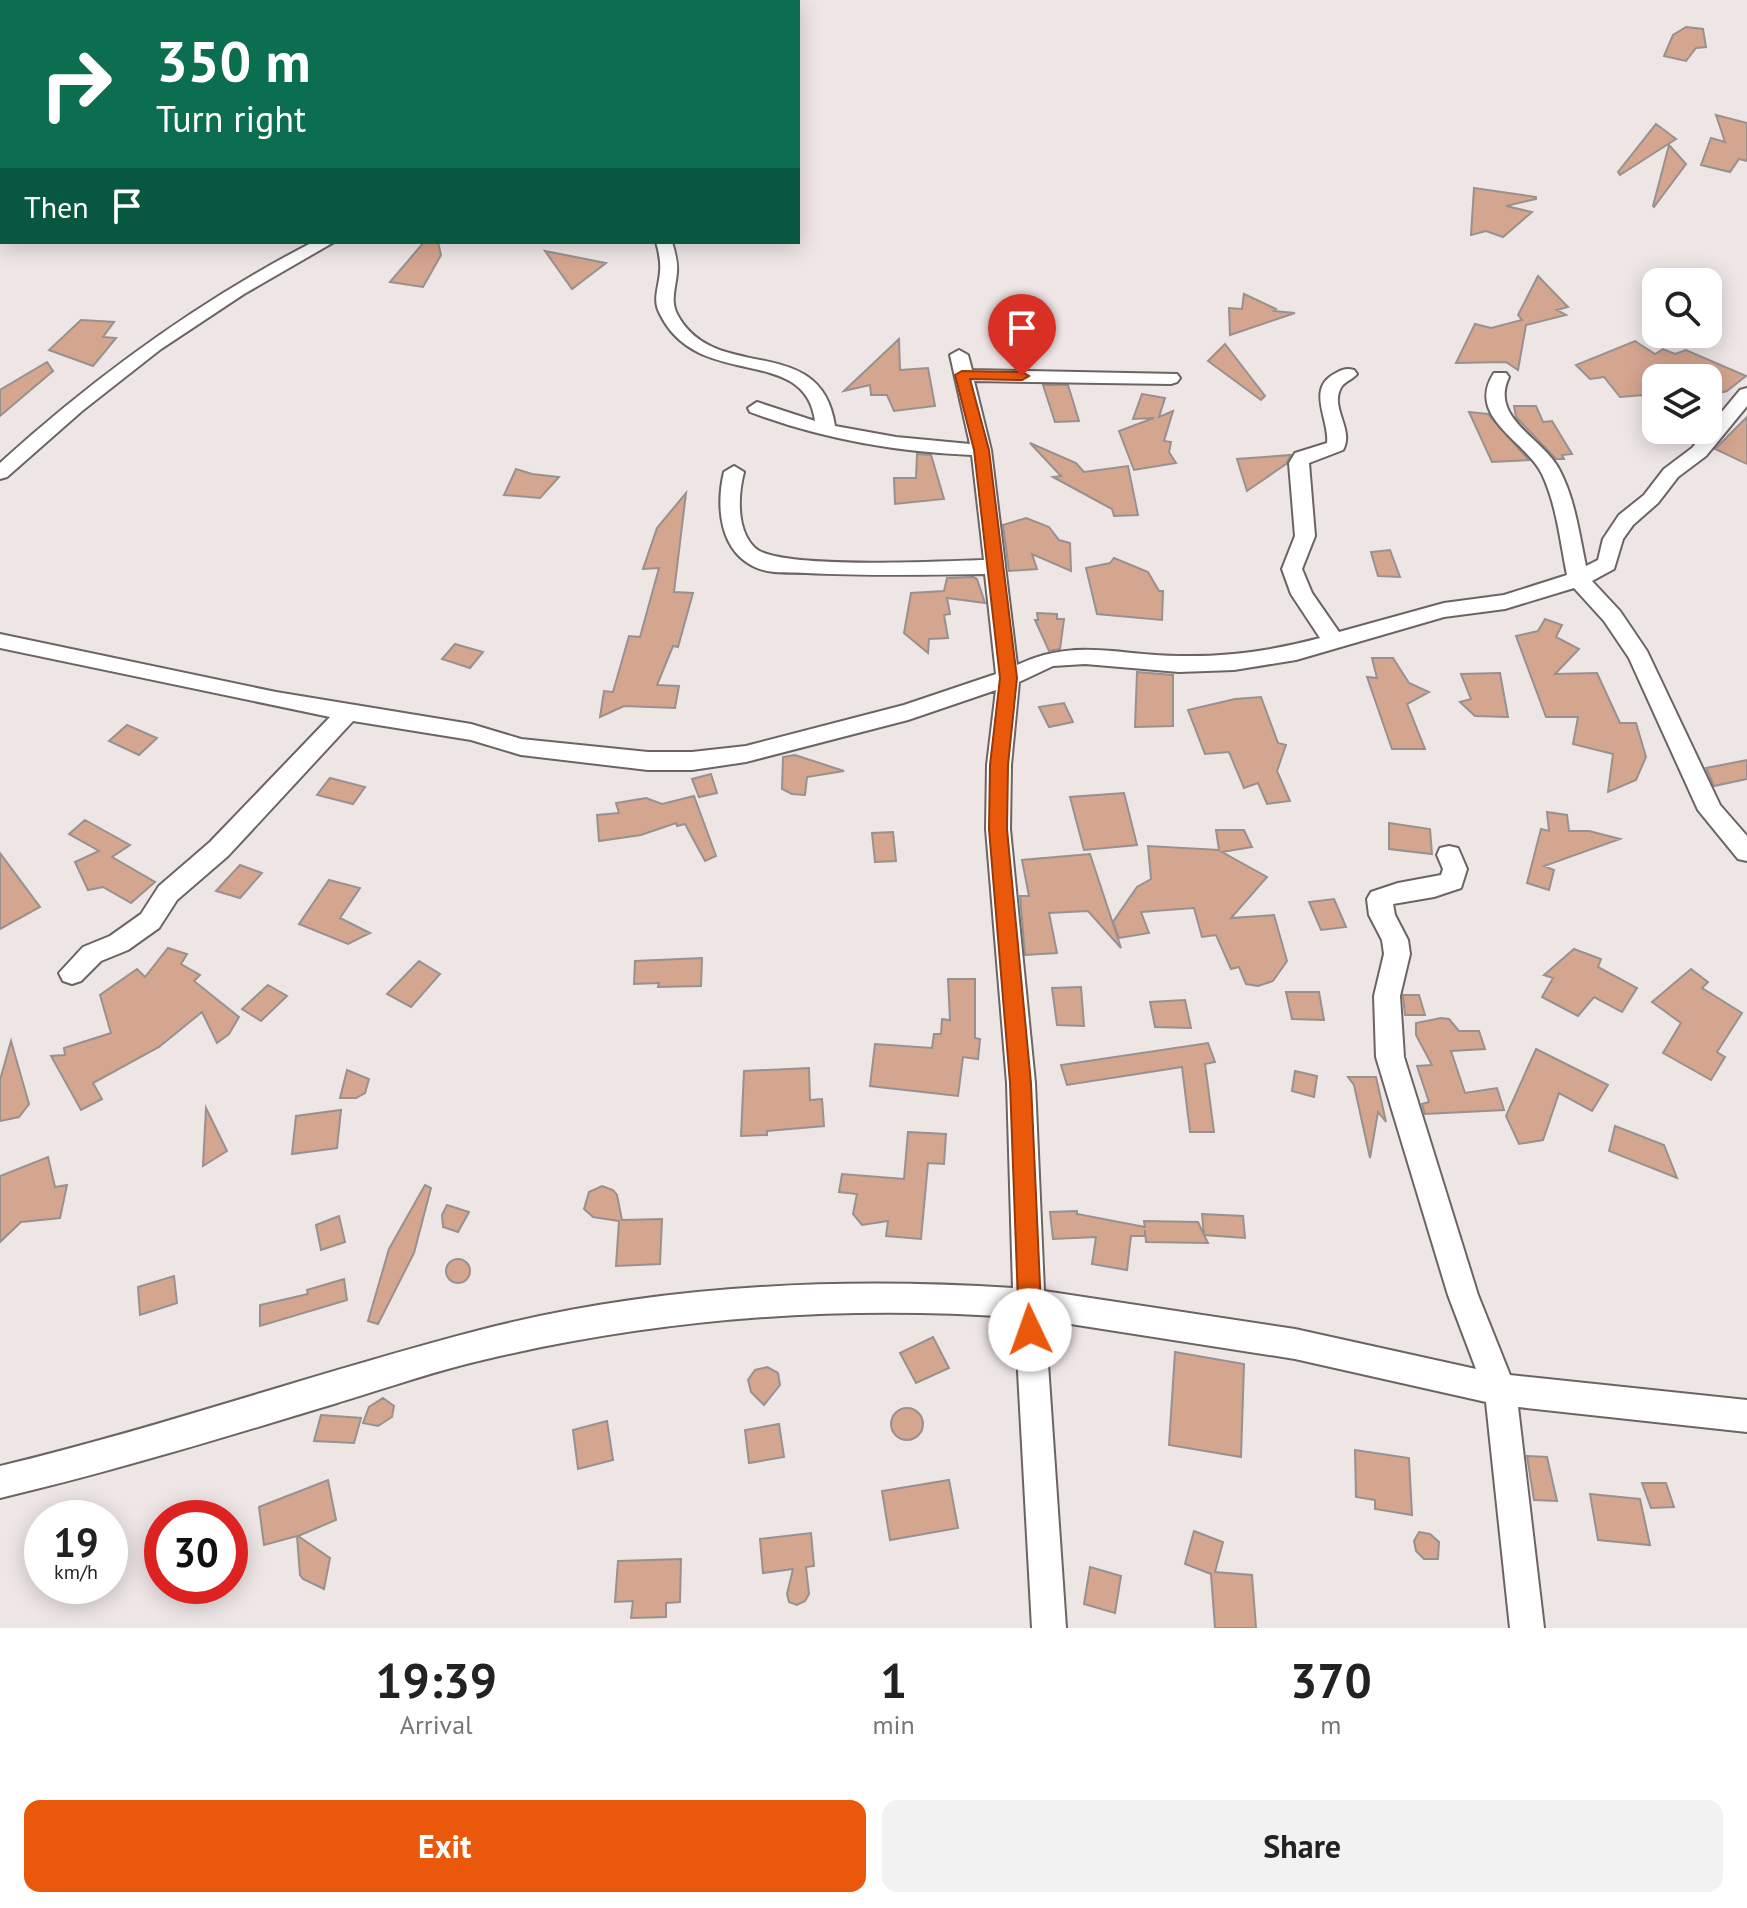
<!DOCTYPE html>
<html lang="en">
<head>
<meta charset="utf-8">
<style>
	body { margin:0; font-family:"PT Sans",sans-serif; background:#f2f2f2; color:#222; height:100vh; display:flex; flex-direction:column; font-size:30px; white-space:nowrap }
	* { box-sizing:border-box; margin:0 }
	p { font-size:26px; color:#767676 }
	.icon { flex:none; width:44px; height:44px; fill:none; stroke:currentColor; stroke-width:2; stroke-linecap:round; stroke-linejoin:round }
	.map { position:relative; height:1628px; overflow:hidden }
	.sheet { display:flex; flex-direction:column; background:#fff; flex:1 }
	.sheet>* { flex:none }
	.top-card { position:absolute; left:0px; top:0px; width:800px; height:244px; box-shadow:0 4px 20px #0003; background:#0b6e4f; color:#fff; overflow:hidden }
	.controls { position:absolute; left:1642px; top:268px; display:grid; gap:16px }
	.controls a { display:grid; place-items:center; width:80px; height:80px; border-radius:16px; background:#fff; box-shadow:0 4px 20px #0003; font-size:40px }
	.speed { position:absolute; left:24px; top:1500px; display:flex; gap:16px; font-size:40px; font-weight:700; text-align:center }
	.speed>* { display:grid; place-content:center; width:104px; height:104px; border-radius:50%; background:#fff; box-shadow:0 4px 20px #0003; line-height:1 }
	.speed small { font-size:20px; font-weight:400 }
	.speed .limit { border:12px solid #d22; background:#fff; color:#111 }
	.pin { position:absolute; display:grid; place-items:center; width:68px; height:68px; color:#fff; margin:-82px -34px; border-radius:50% 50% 50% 0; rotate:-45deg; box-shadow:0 0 8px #0007 }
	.pin .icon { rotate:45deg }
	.me { position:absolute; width:88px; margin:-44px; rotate:357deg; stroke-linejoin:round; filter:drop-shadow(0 0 6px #0008) }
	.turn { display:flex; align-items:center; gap:28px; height:168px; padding:0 24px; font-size:36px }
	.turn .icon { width:104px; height:104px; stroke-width:2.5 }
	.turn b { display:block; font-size:56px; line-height:68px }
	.then { display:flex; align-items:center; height:76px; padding:0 24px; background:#0003; gap:16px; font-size:30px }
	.eta { display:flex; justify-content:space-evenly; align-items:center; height:136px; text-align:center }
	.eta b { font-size:48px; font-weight:700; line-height:56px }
	.button { display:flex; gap:16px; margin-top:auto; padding:16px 24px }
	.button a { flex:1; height:92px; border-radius:16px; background:#ea580c; color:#fff; font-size:32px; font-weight:700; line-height:92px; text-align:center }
	.button a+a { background:#f2f2f2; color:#222 }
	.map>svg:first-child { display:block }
	.building { fill:#d4a58f; stroke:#98918e; stroke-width:2 }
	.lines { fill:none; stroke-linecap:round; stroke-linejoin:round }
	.minor-casing { stroke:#6c6463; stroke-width:4 }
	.minor { fill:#fff; fill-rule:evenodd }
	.route { fill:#ea580c; stroke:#983908; stroke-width:2 }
</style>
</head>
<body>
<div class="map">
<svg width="1747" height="1628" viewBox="0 0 1747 1628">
	<rect width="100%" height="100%" fill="#eee5e5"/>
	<path class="building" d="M1686 27 1703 29 1706 47 1696 48 1686 61 1664 56 1673 35Z
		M1716 115 1747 123V161L1739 159 1730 172 1701 165 1711 138 1725 142Z
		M1656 124 1676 139 1620 175 1618 172Z
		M1669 145 1686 164 1654 207 1653 206Z
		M1474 188 1536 197V199L1506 206 1532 212 1503 237 1486 231 1471 235Z
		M424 242H438L441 255 423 287 390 282Z
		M545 251 606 263 572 289Z
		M1538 276 1568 307 1557 310 1566 315 1526 325 1518 370 1506 362 1456 363 1475 324 1491 328 1522 320 1518 315Z
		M1244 294 1276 309 1274 311 1295 313 1230 335 1229 308 1242 309Z
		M81 320 114 322 103 337 116 338 93 366 49 350Z
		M899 339 900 370 928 368 935 406 894 411 887 395H871L870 385 844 391Z
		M1635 341 1655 354 1663 349 1675 354 1686 350 1746 376 1727 391 1708 396V365L1656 378V394L1620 397 1604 377 1590 379 1576 365Z
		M1225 344 1265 396 1261 400 1208 361Z
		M47 362 53 371 0 416V390Z
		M1043 385H1068L1079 421 1055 422Z
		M1142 394 1165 398 1159 417 1173 411 1164 441 1171 442 1169 452 1176 463 1134 470 1119 431 1154 418 1133 419Z
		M1514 406H1536L1543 422 1552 421 1572 454 1562 455 1564 459H1556L1516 417Z
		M1469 412 1488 414 1529 460 1492 462Z
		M1747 417V464L1715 449Z
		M1030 443 1076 463 1084 472 1128 466 1138 515 1114 516 1112 509 1053 477 1061 476Z
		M917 454 931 455 944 499 895 504 894 478H916Z
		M1291 455 1286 464 1247 491 1237 459Z
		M516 469 532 474 559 477 540 498 504 495Z
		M686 493 674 592 693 593 678 647 673 646 657 685 679 686 675 708 624 706 600 717 604 691 613 692 629 636 640 637 659 568 643 569 657 528Z
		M1026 518 1049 527 1059 540 1070 543 1071 571 1032 554 1037 569 1009 571 1003 525Z
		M1390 550 1400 577 1378 576 1371 552Z
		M1114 558 1148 572 1159 591H1163L1162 620 1097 614 1086 568 1110 563Z
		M973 577 977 579 985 603 947 598 950 614 944 615 948 638 929 639 928 653 904 633 911 593 944 591 947 578Z
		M1037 613 1057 614V619H1064L1060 649 1049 651 1035 620H1038Z
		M1545 619 1562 625 1556 637 1579 649 1555 674 1597 673 1620 723H1636L1646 757 1636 780 1608 792 1613 754 1573 744 1578 717H1546L1516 636 1538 631Z
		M455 644 483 652 470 668 442 659Z
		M1372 658H1393L1409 683 1429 692 1407 704 1425 749H1392L1367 677 1377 678Z
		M1137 672 1173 675V726L1135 727Z
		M1500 673 1508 717 1475 716 1460 702 1471 699 1461 674Z
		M1261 697 1278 743 1286 745 1277 771 1290 801 1267 804 1258 783 1244 788 1229 752 1205 754 1188 710 1235 699Z
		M1064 703 1073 722 1049 727 1039 707Z
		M127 725 157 738 139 755 109 741Z
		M795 755 844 771 807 777 805 795 792 794 782 789 783 757Z
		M1747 760V779L1714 786 1706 768Z
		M711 774 717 793 699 797 692 779Z
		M330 778 365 787 353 804 317 795Z
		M1124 793 1137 845 1084 850 1070 797Z
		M694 796 716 856 705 861 685 824 677 826 676 823 641 835 599 841 597 815 619 813 616 803 646 798 662 804Z
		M1547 812 1567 815 1569 831H1589L1620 839 1544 866 1554 870 1549 890 1527 883 1541 829 1549 831Z
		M85 820 130 845 112 857 155 882 131 903 103 887 88 890 75 862 99 851 69 834Z
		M1389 823 1430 829 1432 854 1389 849Z
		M1216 830H1244L1252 847 1222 852 1267 877 1231 918 1274 915 1287 961 1273 981 1258 986 1246 984 1239 967 1231 969 1216 935 1202 937 1194 908 1141 912 1149 933 1119 938 1113 922 1137 887 1151 879 1148 846 1219 850Z
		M893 832 896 861 875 862 872 833Z
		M0 853 40 907 0 929Z
		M1090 854 1121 948 1088 911 1049 913 1057 953 1025 955 1020 896H1029L1022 860Z
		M240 865 262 873 240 898 216 891Z
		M329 880 360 888 340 918 370 933 348 944 299 924Z
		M1334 899 1346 927 1321 930 1309 902Z
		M168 948 187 954 181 964 200 975 194 981 239 1017 229 1034 217 1043 202 1012 159 1047 93 1083 102 1099 81 1110 51 1056 65 1055 64 1048 111 1033 100 995 137 969 145 977Z
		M1574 949 1601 959 1598 967 1637 988 1622 1012 1594 997 1578 1016 1542 997 1553 978 1544 975Z
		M702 958 701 986 658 987 659 983 634 984 635 961Z
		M419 961 440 974 411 1007 387 994Z
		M1691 969 1708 982 1702 988 1742 1013 1717 1052 1725 1057 1711 1080 1663 1053 1681 1023 1652 1002Z
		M948 979H975V1038L980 1039 978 1059 963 1057 958 1096 870 1086 875 1044 932 1048 934 1034H941L942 1019 950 1020Z
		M268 985 287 996 261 1021 242 1009Z
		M1081 987 1084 1026 1057 1025 1052 988Z
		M1286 992H1319L1324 1020 1292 1019Z
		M1403 995H1419L1425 1015H1405Z
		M1185 1000 1191 1028 1155 1027 1150 1002Z
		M1441 1018 1449 1019 1459 1031H1479L1485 1049 1451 1051 1465 1093 1497 1088 1504 1110 1425 1114 1422 1104 1429 1102 1417 1066 1432 1065 1416 1035V1023Z
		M11 1041 29 1104 19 1117 0 1121V1080Z
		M1208 1043 1215 1062 1205 1064 1214 1132H1190L1182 1067 1067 1085 1061 1065Z
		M1536 1049 1608 1085 1592 1111 1559 1093 1543 1140 1519 1144 1506 1116Z
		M809 1068 810 1100 822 1099 824 1126 767 1131V1135L741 1136 744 1071Z
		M347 1070 369 1079 365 1093 356 1098H340Z
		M1295 1071 1317 1076 1314 1097 1292 1091Z
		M1348 1077H1376L1386 1122 1378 1112 1370 1158 1354 1085Z
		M206 1108 227 1151 203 1166Z
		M341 1110 337 1148 292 1154 296 1116Z
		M1615 1126 1664 1145 1677 1178 1609 1151Z
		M908 1132 946 1134 944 1164 928 1163 921 1239 886 1236 888 1221 862 1225 853 1214 857 1194 839 1192 842 1174 904 1179Z
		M48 1157 55 1187 67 1185 60 1218 21 1222 0 1242V1176Z
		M425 1185 431 1188 414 1253 378 1324 368 1321 389 1249Z
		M602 1186 613 1190 617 1195 622 1220 662 1219 660 1264 616 1266 619 1221 593 1217 584 1209 589 1192Z
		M447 1205 469 1212 458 1232 443 1227 442 1215Z
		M1077 1211V1214L1145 1227 1144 1221 1198 1222 1208 1243 1146 1242 1145 1230V1236H1131L1127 1270 1092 1264 1096 1237 1053 1239 1050 1212Z
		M1202 1214 1243 1216 1245 1238 1204 1235Z
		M339 1216 345 1242 321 1250 316 1225Z
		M446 1271a12 12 0 1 1 24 0a12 12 0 1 1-24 0Z
		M174 1276 177 1303 140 1315 138 1287Z
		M344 1279 347 1300 260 1326V1305L308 1294 307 1290Z
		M933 1337 949 1368 916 1383 900 1353Z
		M1175 1352 1244 1364 1241 1457 1169 1445Z
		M767 1367 778 1373 780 1385 764 1405 751 1392 748 1380 755 1370Z
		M383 1398 394 1406 392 1417 378 1426 363 1423 369 1407Z
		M891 1424a16 16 0 1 1 32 0a16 16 0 1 1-32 0Z
		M321 1415 361 1418 354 1443 314 1441Z
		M607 1421 613 1460 578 1469 573 1430Z
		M779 1424 784 1457 749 1463 745 1430Z
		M1355 1450 1409 1458 1412 1515 1375 1509V1500L1356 1497Z
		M1527 1456 1547 1457 1557 1501 1534 1500Z
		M328 1480 336 1520 298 1536 330 1558 324 1589 303 1579 300 1575 297 1536 264 1545 259 1507Z
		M949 1480 958 1528 890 1540 882 1491Z
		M1642 1483H1666L1674 1507 1651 1508Z
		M1590 1494 1640 1499 1650 1545 1598 1540Z
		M1194 1531 1223 1542 1215 1572 1252 1575 1256 1628H1215L1211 1574 1185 1564Z
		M1419 1532 1430 1534 1439 1542 1438 1559H1424L1416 1551 1414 1541Z
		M811 1533 814 1566 806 1567 809 1594 805 1601 797 1605 789 1602 787 1594 793 1569 763 1573 760 1539Z
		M681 1559 680 1602 666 1603V1617L631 1618 633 1601 615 1602 618 1561Z
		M1090 1567 1121 1576 1115 1613 1084 1604Z"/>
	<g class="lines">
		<g class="minor-casing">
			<path id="minor" d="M2 149V160L0 161V150Z
				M313 242H334L244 294 161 349 82 411 7 477 0 479V463C96 376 199 301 313 242Z
				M656 242H672C675 252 678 262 677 272 676 287 670 300 677 314 715 386 821 330 835 426L896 437 970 444 950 355 959 350 968 355 972 370 1177 374 1180 378 1177 382 1171 384 974 381 991 450 1017 665C1076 637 1120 656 1181 656 1228 657 1275 650 1320 638L1291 594 1282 569 1295 536 1289 463 1295 453 1327 443C1330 420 1305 388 1336 373 1343 369 1347 368 1354 370L1357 374C1353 379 1346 381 1342 386 1328 407 1355 429 1343 450L1309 463 1315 536 1302 569 1312 593 1339 632 1444 603 1504 595 1567 575C1560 541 1557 506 1542 474 1526 441 1465 417 1494 373H1506L1509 377C1489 418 1543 438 1559 469 1575 499 1579 533 1586 566L1598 560 1603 539 1619 515 1644 495 1664 469 1692 448 1740 390 1747 388V406L1706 456 1678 477 1658 503 1633 525 1623 539 1614 569 1592 581 1620 611 1647 651 1720 805 1747 836V861L1738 859 1698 810 1629 658 1604 621 1574 588 1505 609 1444 617 1296 660 1234 670 1179 672 1085 664 1053 666 1019 682 1011 765 1010 829 1035 1083 1044 1291 1295 1329 1476 1369 1448 1295 1376 1057 1374 996 1384 954 1382 940 1369 915 1367 899 1371 892 1398 883 1441 875 1443 869 1437 855 1440 848 1449 846 1458 848 1467 869 1461 888 1434 897 1393 904 1395 915 1408 940 1410 954 1400 996 1404 1057 1478 1295 1510 1375 1747 1400V1432L1518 1407 1544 1628H1510L1486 1402 1295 1359 1045 1320 1066 1628H1032L1015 1317C837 1305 661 1318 487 1359 437 1370 387 1388 337 1403 225 1437 114 1471 0 1498V1466C163 1427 321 1371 484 1329 656 1285 837 1277 1013 1288L1007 1083 986 829 987 765 996 690 908 720 746 762 692 770H648L521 755 471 740 353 721 228 856 177 900 159 928 128 950 101 961 81 981 72 984 63 981 59 973 83 947 110 936 141 914 159 886 210 842 330 717 0 648V634L276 692 471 724 521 739 648 752H692L746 746 904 705 996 674 985 574C925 575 866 576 806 573 791 572 771 574 757 568 719 552 716 506 724 472L734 466 744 472C738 495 736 530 755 548 779 570 944 561 984 560L972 455C896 452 822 439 750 412L748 408 757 402 815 421C805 343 698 392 660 314 652 300 659 287 660 272 661 262 659 252 656 242Z"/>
		</g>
		<use href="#minor" class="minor"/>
	</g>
	<path class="route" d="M962 371 1022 372 1029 376 1022 380 970 379 989 450 1017 678 1008 765 1007 829 1031 1083 1042 1330 1039 1338 1030 1341 1022 1338 1019 1330 1010 1083 989 829 990 765 1000 678 974 450 955 375Z"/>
</svg>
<div class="controls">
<a><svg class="icon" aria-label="search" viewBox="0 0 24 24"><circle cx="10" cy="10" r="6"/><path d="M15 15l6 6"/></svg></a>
<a><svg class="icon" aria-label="layers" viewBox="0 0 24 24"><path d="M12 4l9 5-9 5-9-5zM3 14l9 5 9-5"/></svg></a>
</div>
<div class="speed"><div>19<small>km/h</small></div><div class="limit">30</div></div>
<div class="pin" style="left:1022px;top:376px;background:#d93025"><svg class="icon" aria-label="arrive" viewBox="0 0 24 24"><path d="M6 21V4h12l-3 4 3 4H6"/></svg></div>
<svg class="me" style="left:1030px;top:1330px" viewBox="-20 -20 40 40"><circle r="19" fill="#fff"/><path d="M0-13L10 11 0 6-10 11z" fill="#ea580c"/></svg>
<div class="top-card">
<div class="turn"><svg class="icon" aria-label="right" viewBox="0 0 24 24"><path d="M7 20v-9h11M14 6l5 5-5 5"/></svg><div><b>350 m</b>Turn right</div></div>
<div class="then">Then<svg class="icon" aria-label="arrive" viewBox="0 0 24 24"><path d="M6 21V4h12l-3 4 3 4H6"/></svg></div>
</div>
</div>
<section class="sheet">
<div class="eta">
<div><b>19:39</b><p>Arrival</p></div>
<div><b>1</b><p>min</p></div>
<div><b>370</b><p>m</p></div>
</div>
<div class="button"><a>Exit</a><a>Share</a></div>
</section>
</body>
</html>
